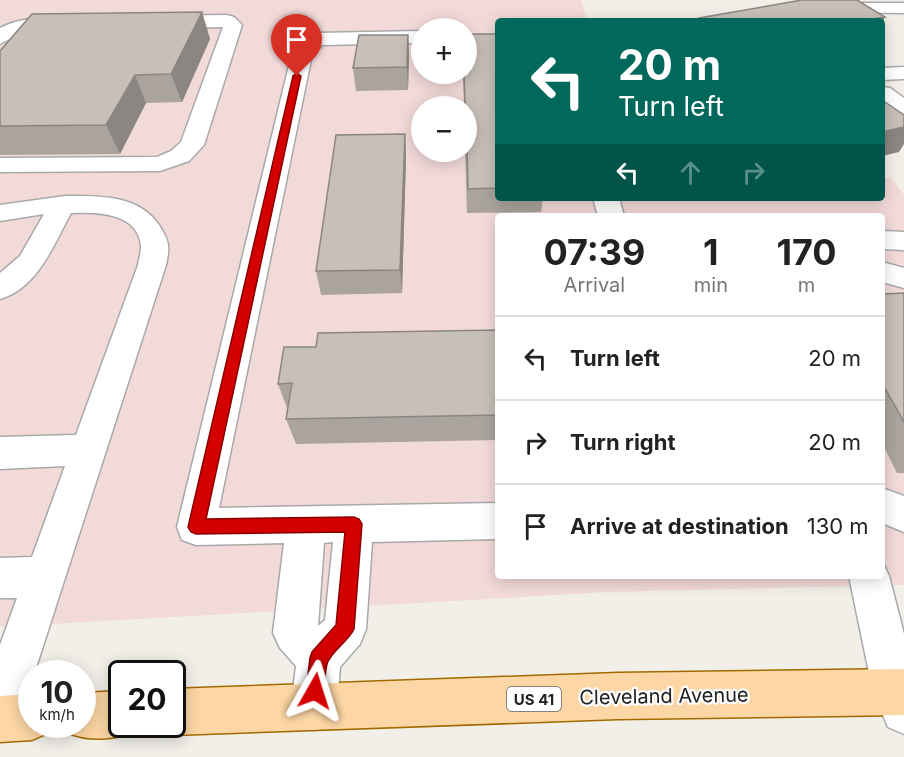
<!DOCTYPE html>
<html lang="en">
<head>
<meta charset="utf-8">
<style>
	body { margin:0; font-family:Inter,sans-serif; background:#f2f2f2; color:#222; height:100vh; display:flex; flex-direction:column; font-size:22px; white-space:nowrap }
	* { box-sizing:border-box; margin:0 }
	p { font-size:20px; color:#767676 }
	.icon { flex:none; width:33px; height:33px; fill:none; stroke:currentColor; stroke-width:2; stroke-linecap:round; stroke-linejoin:round }
	.map { position:relative; flex:1; overflow:hidden }
	.panel { position:absolute; left:495px; top:213px; width:390px; height:366px; display:flex; flex-direction:column; background:#fff; border-radius:6px; box-shadow:0 3px 15px #0003 }
	.panel>* { flex:none }
	.guide { position:absolute; left:495px; top:18px; width:390px; height:183px; border-radius:6px; box-shadow:0 3px 15px #0003; background:#00695c; color:#fff; overflow:hidden }
	.controls { position:absolute; left:411px; top:18px; display:grid; gap:12px }
	.controls a { display:grid; place-items:center; width:66px; height:66px; border-radius:50%; background:#fff; box-shadow:0 3px 15px #0003; font-size:30px }
	.speed { position:absolute; left:18px; top:660px; display:flex; gap:12px; font-size:30px; font-weight:700; text-align:center }
	.speed>* { display:grid; place-content:center; width:78px; height:78px; border-radius:50%; background:#fff; box-shadow:0 3px 15px #0003; line-height:1 }
	.speed small { font-size:15px; font-weight:400 }
	.speed .limit { border:3px solid #111; border-radius:9px; background:#fff; color:#111 }
	.pin { position:absolute; display:grid; place-items:center; width:51px; height:51px; color:#fff; margin:-62px -26px; border-radius:50% 50% 50% 0; rotate:-45deg; box-shadow:0 0 6px #0007 }
	.pin .icon { rotate:45deg }
	.me { position:absolute; width:66px; margin:-33px; rotate:6deg; stroke-linejoin:round; filter:drop-shadow(0 0 4px #0008) }
	.turn { display:flex; align-items:center; gap:21px; height:126px; padding:0 24px; font-size:27px }
	.turn .icon { width:78px; height:78px; stroke-width:2.5 }
	.turn b { display:block; font-size:42px; line-height:51px }
	.lanes { display:flex; align-items:center; height:57px; padding:0 24px; background:#0003; justify-content:center; gap:30px; direction:ltr }
	.lanes .off { opacity:.35 }
	.eta { display:flex; justify-content:space-evenly; align-items:center; height:102px; text-align:center }
	.eta b { font-size:36px; font-weight:700; line-height:42px }
	ul { padding:0; list-style:none }
	li { display:flex; align-items:center; gap:18px; height:84px; padding:0 24px; border-top:2px solid #e0e0e0 }
	li div { flex:1 }
	li b { display:block; font-size:22px }
	li em { font-style:normal }
	.map>svg:first-child { display:block }
	.commercial { fill:#f2dad9; fill-rule:evenodd }
	.lines { fill:none; stroke-linecap:round; stroke-linejoin:round }
	.minor-casing { stroke:#a9a9a9; stroke-width:3 }
	.major-casing { stroke:#a06b00; stroke-width:3 }
	.minor { fill:#fff; fill-rule:evenodd }
	.major { fill:#fcd6a4; fill-rule:evenodd }
	.wall { fill:#aba49e }
	.shaded-wall { fill:#8b8681 }
	.building { fill:#c7bfb8; stroke:#8b8681; stroke-width:1.5 }
	.route { fill:#d40000; stroke:#8a0000; stroke-width:1.5 }
	.labels { text-anchor:middle; dominant-baseline:central; stroke-width:4.5; stroke-linejoin:round; paint-order:stroke }
	.shield { fill:#fff; stroke:#646464; stroke-width:1.5 }
	.shield-label { font-size:15px; font-weight:bold; fill:#222 }
	.near-street-label { font-size:20px; fill:#222; stroke:#fff }
</style>
</head>
<body>
<div class="map">
<svg width="904" height="757" viewBox="0 0 904 757">
	<rect width="100%" height="100%" fill="#f2efe9"/>
	<path class="commercial" d="M0 0H581L587 21H498V198H882V178H891L904 195V585L608 592 0 627ZM422 28H466V74H422ZM422 106H466V152H422ZM498 216H882V576H498Z"/>
	<g class="lines">
		<g class="minor-casing">
			<path id="minor" d="M825 3H904V13L819 12 816 8 819 4Z
				M227 15 234 17 242 25 204 145 189 161 160 171 0 172V158L157 157 171 151 181 142 223 27 159 28 152 26 150 22 152 18 159 16Z
				M66 17 73 19 75 23 73 27 25 31 0 44V28C21 17 43 18 66 17Z
				M422 31V43L322 45 312 55 219 508 498 503V539L372 542 366 629 360 644 340 667 337 707 330 723 314 730 298 723 291 707 296 666 280 648 273 633 284 543 196 545 182 540 177 527 292 53 310 35 317 33ZM333 542 325 620 318 626 324 543Z
				M904 67V79L882 80V68Z
				M882 87 890 88 904 98V115L896 113 882 103Z
				M65 196C98 196 138 194 159 225 163 232 168 239 168 246 169 252 167 259 166 265L34 674H32C32 691 23 708 16 724L0 731V645L17 598H0V558L32 557 65 466 0 469V437L76 435 138 265C139 259 141 252 141 246 138 212 96 212 71 213 54 244 38 288 0 299V273L20 256 44 214 0 221V205Z
				M593 198H619L624 216H598Z
				M882 231 904 232V250L882 249Z
				M882 262 904 268V288L882 282Z
				M882 488 904 496V532L882 523Z
				M882 561 889 576 904 634V734L888 727 873 692 849 576H882Z"/>
		</g>
		<g class="major-casing">
			<path id="major" d="M904 669V715L618 719 172 735 156 728 154 724H172V689L618 673Z
				M122 691V724H141L138 730C115 740 89 742 66 732L62 724H82V693Z
				M32 694V724H52L48 733 32 740 0 742V696Z"/>
		</g>
		<use href="#minor" class="minor"/>
		<use href="#major" class="major"/>
	</g>
	<path class="wall" d="M202 12 210 39 182 102 146 103 120 154 0 155V51Z
		M498 34V198H543L541 212 467 213 465 152H466V106H464L463 74H466Z
		M408 35 409 57 408 90 356 91 353 68Z
		M405 134 406 158 402 293 321 295 316 271Z
		M904 293V473H897L882 443V294Z
		M498 330V440L296 444 286 419 287 408 278 384 316 347Z"/>
	<path class="shaded-wall" d="M202 12 210 39 182 102 171 74Z
		M885 17 882 23V21H862Z
		M408 35 409 57 408 90 407 67Z
		M135 75 146 103 120 154 106 125Z
		M904 127V144L899 152 882 156V132Z
		M405 134 406 158 402 293 400 270Z"/>
	<path class="building" d="M802 0H857L885 17 862 21H702L699 18Z
		M202 12 171 74 135 75 106 125 0 126V51L32 14Z
		M466 34H498V188L468 189 466 106H465L464 74H466Z
		M359 35H408L407 67 353 68Z
		M882 100 904 115V127L882 132Z
		M405 134 400 270 316 271 336 135Z
		M904 293V422L882 383V294Z
		M498 330V415L286 419 292 383 278 384 284 347H316L318 333Z"/>
	<path class="route" d="M297 73 301 76 206 519 354 517 359 519 362 524 354 629C348 642 331 651 327 664 324 675 326 687 322 698L315 700 309 698 306 691 310 658 312 652 336 625 345 532 196 534 191 532 188 527 293 76Z"/>
	<g class="labels">
		<rect class="shield" x="507" y="687" width="54" height="24" rx="4.5"/>
		<g class="shield-label">
			<text x="534" y="699">US 41</text>
		</g>
		<g class="near-street-label">
			<text transform="translate(664 696) rotate(-1)">Cleveland Avenue</text>
		</g>
	</g>
</svg>
<div class="controls">
<a>+</a>
<a>−</a>
</div>
<div class="speed"><div>10<small>km/h</small></div><div class="limit">20</div></div>
<div class="pin" style="left:297px;top:76px;background:#d93025"><svg class="icon" aria-label="arrive" viewBox="0 0 24 24"><path d="M6 21V4h12l-3 4 3 4H6"/></svg></div>
<svg class="me" style="left:315px;top:691px" viewBox="-20 -20 40 40"><path d="M0-17L14 15 0 8-14 15z" fill="#d40000" stroke="#fff" stroke-width="4"/></svg>
<div class="guide">
<div class="turn"><svg class="icon" aria-label="left" viewBox="0 0 24 24"><path d="M17 20v-9H6M10 6l-5 5 5 5"/></svg><div><b>20 m</b>Turn left</div></div>
<div class="lanes"><svg class="icon" aria-label="left" viewBox="0 0 24 24"><path d="M17 20v-9H6M10 6l-5 5 5 5"/></svg><svg class="icon off" aria-label="ahead" viewBox="0 0 24 24"><path d="M12 20V5M6 11l6-6 6 6"/></svg><svg class="icon off" aria-label="right" viewBox="0 0 24 24"><path d="M7 20v-9h11M14 6l5 5-5 5"/></svg></div>
</div>
<section class="panel">
<div class="eta">
<div><b>07:39</b><p>Arrival</p></div>
<div><b>1</b><p>min</p></div>
<div><b>170</b><p>m</p></div>
</div>
<ul>
<li><svg class="icon" aria-label="left" viewBox="0 0 24 24"><path d="M17 20v-9H6M10 6l-5 5 5 5"/></svg><div><b>Turn left</b></div><em>20 m</em></li>
<li><svg class="icon" aria-label="right" viewBox="0 0 24 24"><path d="M7 20v-9h11M14 6l5 5-5 5"/></svg><div><b>Turn right</b></div><em>20 m</em></li>
<li><svg class="icon" aria-label="arrive" viewBox="0 0 24 24"><path d="M6 21V4h12l-3 4 3 4H6"/></svg><div><b>Arrive at destination</b></div><em>130 m</em></li>
</ul>
</section>
</div>
</body>
</html>
